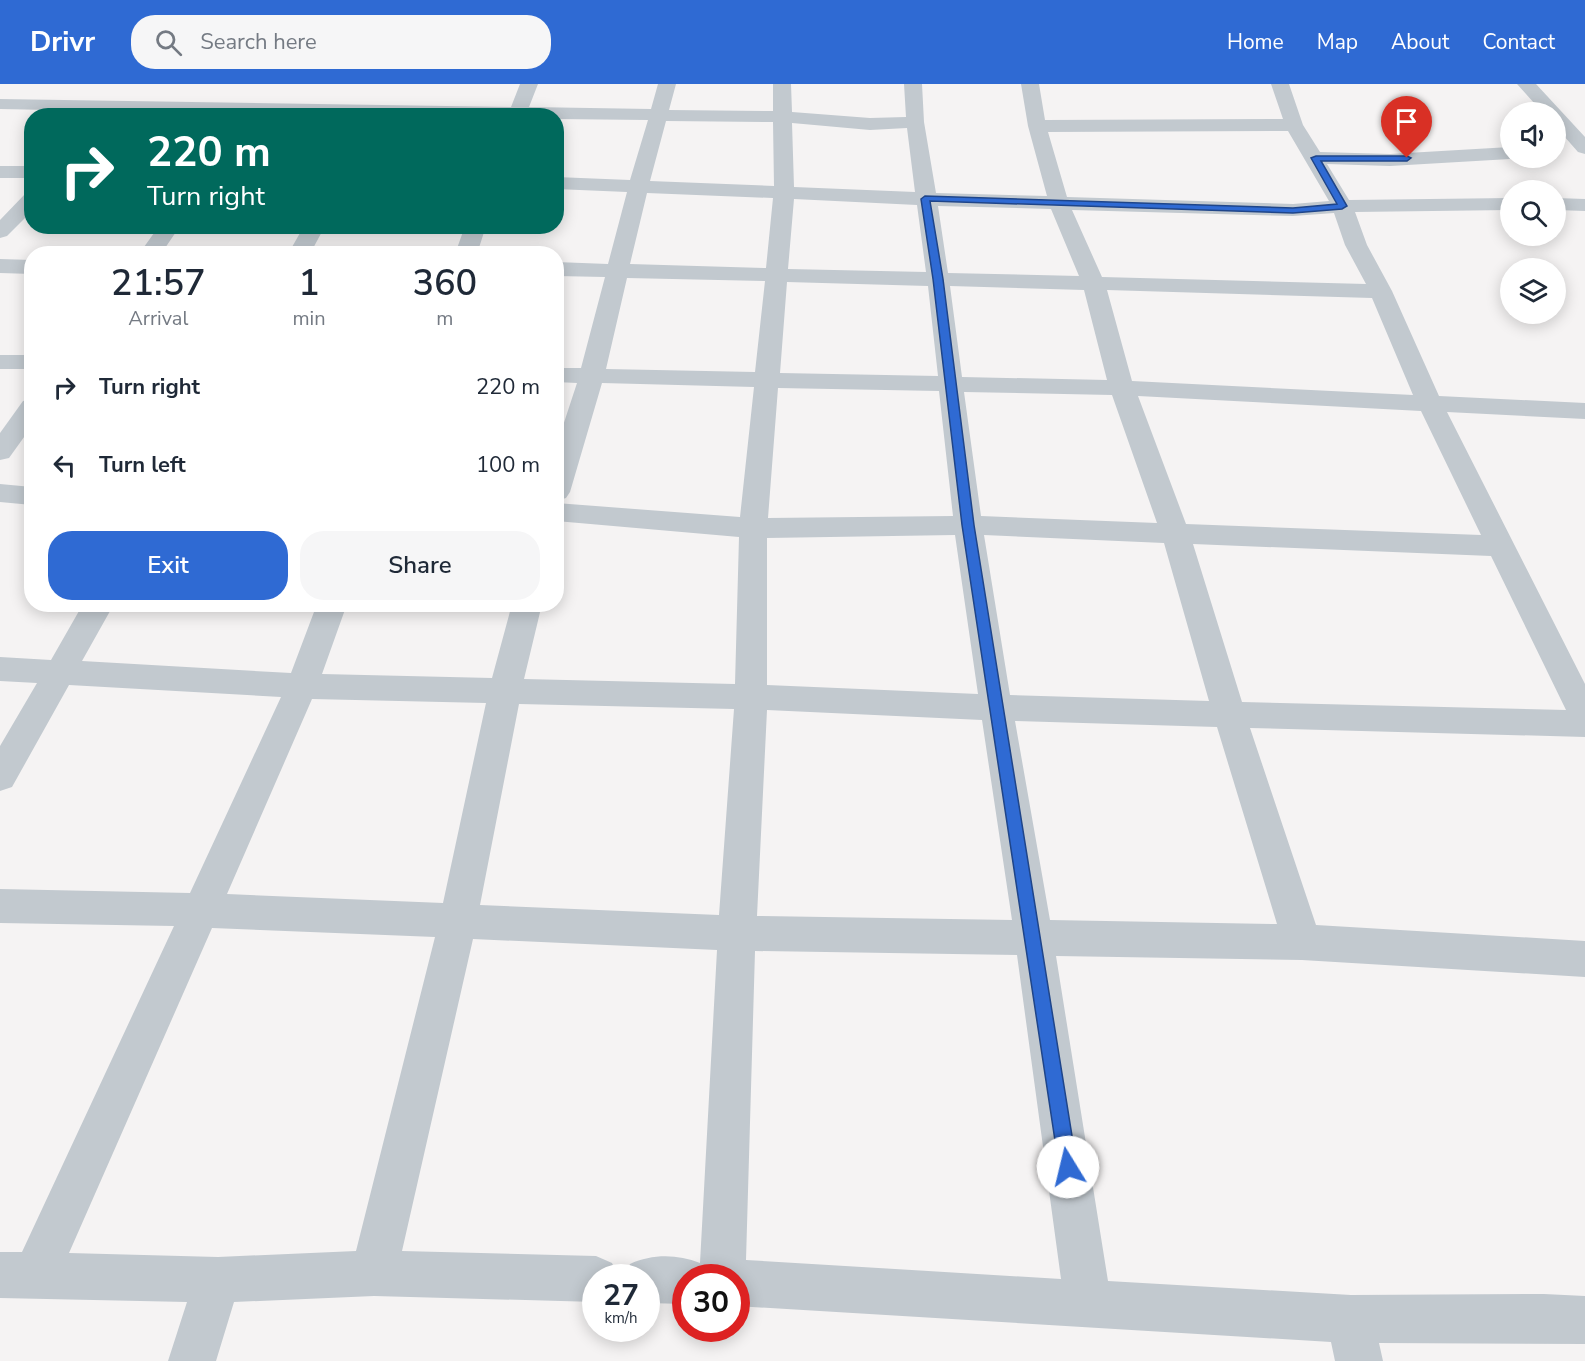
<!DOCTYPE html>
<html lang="en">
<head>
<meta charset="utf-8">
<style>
	body { margin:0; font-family:"Nunito Sans",sans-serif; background:#f6f6f7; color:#1f2937; height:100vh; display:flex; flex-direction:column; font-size:22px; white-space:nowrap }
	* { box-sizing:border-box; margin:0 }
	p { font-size:20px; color:#747a83 }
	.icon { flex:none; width:33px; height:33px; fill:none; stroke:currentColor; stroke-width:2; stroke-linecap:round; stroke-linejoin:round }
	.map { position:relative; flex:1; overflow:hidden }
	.side { position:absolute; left:24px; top:162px; width:540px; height:366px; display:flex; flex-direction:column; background:#fff; border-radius:24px; box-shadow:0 3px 15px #0003 }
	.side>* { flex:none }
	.top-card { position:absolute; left:24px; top:24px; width:540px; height:126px; border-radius:24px; box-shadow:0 3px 15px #0003; background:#00695c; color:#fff; overflow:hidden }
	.tools { position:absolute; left:1500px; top:18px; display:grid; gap:12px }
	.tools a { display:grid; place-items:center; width:66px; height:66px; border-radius:50%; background:#fff; box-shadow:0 3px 15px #0003; font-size:30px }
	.speed { position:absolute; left:582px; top:1180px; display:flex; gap:12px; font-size:30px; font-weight:700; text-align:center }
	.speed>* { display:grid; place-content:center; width:78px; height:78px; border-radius:50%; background:#fff; box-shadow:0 3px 15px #0003; line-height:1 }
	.speed small { font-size:15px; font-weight:400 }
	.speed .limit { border:9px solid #d22; background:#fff; color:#111 }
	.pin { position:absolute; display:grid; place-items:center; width:51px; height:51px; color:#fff; margin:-62px -26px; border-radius:50% 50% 50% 0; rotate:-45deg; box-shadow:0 0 6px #0007 }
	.pin .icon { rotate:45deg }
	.me { position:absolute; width:66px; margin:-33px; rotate:351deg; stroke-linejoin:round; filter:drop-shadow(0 0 4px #0008) }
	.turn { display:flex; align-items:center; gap:21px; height:126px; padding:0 24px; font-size:27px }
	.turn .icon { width:78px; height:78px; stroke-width:2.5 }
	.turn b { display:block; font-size:42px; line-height:51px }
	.eta { display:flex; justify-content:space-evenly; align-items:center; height:102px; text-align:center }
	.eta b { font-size:36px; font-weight:600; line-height:42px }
	.button { display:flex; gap:12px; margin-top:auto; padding:12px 24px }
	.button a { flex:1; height:69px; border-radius:24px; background:#2f6ad3; color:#fff; font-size:24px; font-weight:600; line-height:69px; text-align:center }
	.button a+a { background:#f6f6f7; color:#1f2937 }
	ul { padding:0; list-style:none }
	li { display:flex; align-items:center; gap:18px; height:78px; padding:0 24px }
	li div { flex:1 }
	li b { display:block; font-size:22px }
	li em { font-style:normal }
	header { display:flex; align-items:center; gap:36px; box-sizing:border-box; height:84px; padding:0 30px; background:#2f6ad3; color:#fff }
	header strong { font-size:28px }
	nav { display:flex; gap:33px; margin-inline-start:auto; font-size:21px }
	.search { width:420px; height:54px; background:#f6f6f7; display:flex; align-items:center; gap:15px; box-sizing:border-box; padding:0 21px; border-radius:24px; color:#747a83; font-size:22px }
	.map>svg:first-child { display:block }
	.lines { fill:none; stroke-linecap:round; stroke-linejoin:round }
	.street { fill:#c2c9cf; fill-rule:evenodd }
	.route { fill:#2f6ad3; stroke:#1f4589; stroke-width:1.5 }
</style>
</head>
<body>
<header>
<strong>Drivr</strong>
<div class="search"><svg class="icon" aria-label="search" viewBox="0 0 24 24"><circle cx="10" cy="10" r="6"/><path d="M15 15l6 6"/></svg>Search here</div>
<nav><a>Home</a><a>Map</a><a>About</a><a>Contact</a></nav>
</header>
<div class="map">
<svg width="1585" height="1277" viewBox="0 0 1585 1277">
	<rect width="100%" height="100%" fill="#f5f3f3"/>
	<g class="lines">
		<path class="street" d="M520 0H538L529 23 651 25 658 0H676L669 26 773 27V0H791L792 28 870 34 906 33 904 0H922L924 38 936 109 1047 112 1028 42 1021 0H1039L1045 36 1283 35 1271 0H1289L1303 41 1320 68 1390 70 1510 63V74H1515L1510 75 1390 82 1327 80 1349 116 1510 114V126L1355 128 1367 161 1392 207 1439 312 1585 319V335L1447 328 1585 600V653L1250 644 1316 841 1585 857V893L1302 876 1056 872 1108 1197 1351 1211 1544 1210 1585 1212V1260L1379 1259 1383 1277H1335L1331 1258 736 1222V1194H686V1220L646 1219V1194H624L630 1180C652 1170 677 1170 700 1179L717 866 473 855 402 1167 596 1172 612 1179 619 1194H596V1218L374 1212 234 1218 216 1277H168L187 1218 0 1214V1168H22L174 842 0 839V805L190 809 281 613 69 601 12 703 0 707V662L37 599 0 597V573L51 576 83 520H114L82 577 291 589 317 520H347L322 590 492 594 512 520H542L524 595 735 600 739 453 556 437V419L740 433 754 303 602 299 570 408 566 414 556 417V363L577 299 556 298V284H581L605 193 556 192V178L608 180 627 108 556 105V93L630 96 648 36 556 35V32H362L0 25V15L511 23ZM666 37 773 38 774 102 650 97ZM792 39 870 46 907 44 915 108 794 103ZM1288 47 1329 117 1293 120 1067 113 1048 48ZM647 109 773 114 766 184 630 180ZM794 115 917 121 926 188 788 185ZM938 122 1051 125 1079 192 948 189ZM1072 126 1293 132 1334 129 1345 161 1366 200 1102 193ZM627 194 765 197 755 288 606 285ZM787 198 928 202 938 292 780 289ZM950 202 1084 206 1107 296 962 293ZM1107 206 1372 214 1413 311 1132 297ZM778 304 939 307 953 432 768 434ZM964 308 1112 311 1157 439 981 432ZM1138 312 1421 327 1481 451 1186 440ZM955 451 978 610 767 601V454ZM984 451 1164 459 1209 617 1010 611ZM1193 460 1491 472 1566 626 1242 618ZM312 615 486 619 443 819 227 810ZM519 620 734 625 719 831 480 821ZM767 626 982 636 1012 836 757 832ZM1015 637 1217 643 1277 840 1050 836ZM212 844 435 853 356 1167 218 1173 69 1169ZM755 867 1017 871 1061 1195 746 1176Z
			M1517 0H1536L1585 53V70L1578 68 1556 43V28H1542Z
			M0 82H32V94H0Z
			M32 108V127L7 152 0 154V136L25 110Z
			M1556 114 1585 115V127L1556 126Z
			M159 142H180L161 170H139Z
			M304 142H325L310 170H288Z
			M465 142H486L477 170H455Z
			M0 175 32 176V190L0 189Z
			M0 271H32V285H0Z
			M32 315V342L9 374 0 376V349L23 317Z
			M0 400 32 403V421L0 418Z"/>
	</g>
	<path class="route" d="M1316 72H1407L1411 74 1407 77H1321L1347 122 1342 125 1293 129 930 117 943 195 974 441 1077 1083 1075 1089 1068 1092 1062 1089 1059 1083 962 441 933 195 921 115 925 112 1293 124 1337 120 1311 74Z"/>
</svg>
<div class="tools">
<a><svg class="icon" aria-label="sound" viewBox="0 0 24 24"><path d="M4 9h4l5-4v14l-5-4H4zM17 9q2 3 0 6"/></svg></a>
<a><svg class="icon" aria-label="search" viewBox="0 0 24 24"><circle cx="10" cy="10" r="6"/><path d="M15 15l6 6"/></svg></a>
<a><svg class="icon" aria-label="layers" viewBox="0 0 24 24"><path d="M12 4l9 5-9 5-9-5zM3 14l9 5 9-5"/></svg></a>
</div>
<div class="speed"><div>27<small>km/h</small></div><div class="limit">30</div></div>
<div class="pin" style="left:1407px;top:74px;background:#d93025"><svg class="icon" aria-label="arrive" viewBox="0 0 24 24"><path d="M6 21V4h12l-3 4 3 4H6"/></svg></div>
<svg class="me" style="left:1068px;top:1083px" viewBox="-20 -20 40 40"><circle r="19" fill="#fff"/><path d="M0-13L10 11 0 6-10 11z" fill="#2f6ad3"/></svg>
<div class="top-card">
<div class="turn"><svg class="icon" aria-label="right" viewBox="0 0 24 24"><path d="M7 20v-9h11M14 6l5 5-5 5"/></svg><div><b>220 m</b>Turn right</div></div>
</div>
<section class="side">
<div class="eta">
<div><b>21:57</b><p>Arrival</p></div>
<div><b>1</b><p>min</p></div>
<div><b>360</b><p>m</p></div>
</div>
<ul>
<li><svg class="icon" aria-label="right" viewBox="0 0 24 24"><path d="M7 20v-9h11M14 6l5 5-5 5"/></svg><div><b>Turn right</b></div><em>220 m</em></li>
<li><svg class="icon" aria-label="left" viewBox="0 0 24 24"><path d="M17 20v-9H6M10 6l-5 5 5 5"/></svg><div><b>Turn left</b></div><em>100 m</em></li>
</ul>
<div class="button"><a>Exit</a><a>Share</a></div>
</section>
</div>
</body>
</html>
